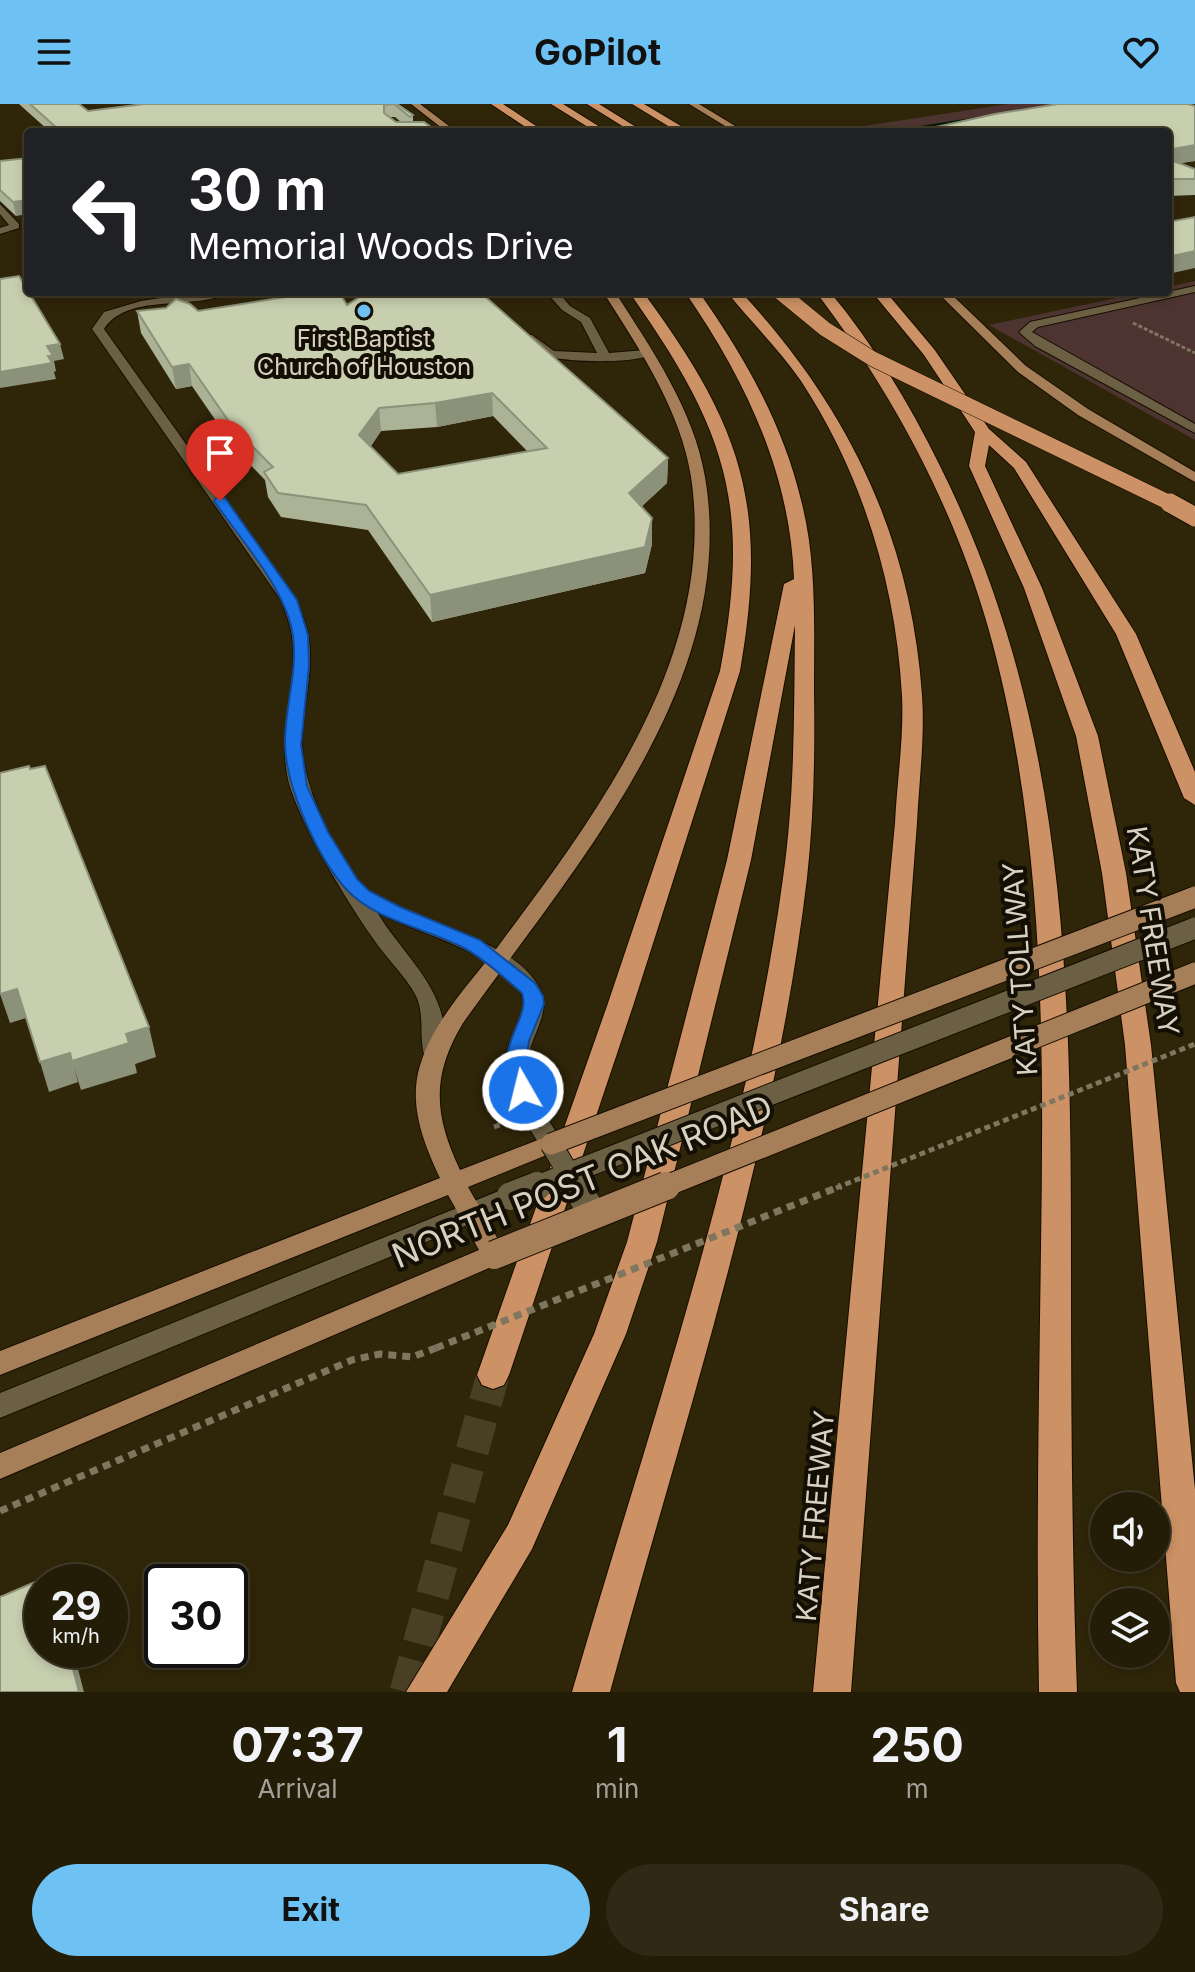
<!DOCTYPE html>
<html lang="en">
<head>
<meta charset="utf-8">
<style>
	body { margin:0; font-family:Inter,sans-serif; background:#2f2915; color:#f1f3f6; height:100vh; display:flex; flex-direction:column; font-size:30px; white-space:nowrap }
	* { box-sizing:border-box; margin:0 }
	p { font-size:26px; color:#a3a19b }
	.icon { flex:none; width:44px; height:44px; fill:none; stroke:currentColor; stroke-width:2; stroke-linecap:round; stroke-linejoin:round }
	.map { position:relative; height:1588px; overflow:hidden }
	.details { display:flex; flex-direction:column; background:#231c07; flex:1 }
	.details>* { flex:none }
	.guide { position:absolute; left:24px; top:24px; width:1148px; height:168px; border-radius:8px; box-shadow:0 4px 12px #0003,0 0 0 2px #403a28; background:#202124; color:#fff; overflow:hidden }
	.tools { position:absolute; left:1090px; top:1388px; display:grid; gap:16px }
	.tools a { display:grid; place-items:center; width:80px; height:80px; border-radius:50%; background:#231c07; box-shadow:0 4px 12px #0003,0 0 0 2px #403a28; font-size:40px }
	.speed { position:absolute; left:24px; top:1460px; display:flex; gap:16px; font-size:40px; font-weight:700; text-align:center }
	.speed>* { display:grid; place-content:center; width:104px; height:104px; border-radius:50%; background:#231c07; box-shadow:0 4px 12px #0003,0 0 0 2px #403a28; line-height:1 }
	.speed small { font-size:20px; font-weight:400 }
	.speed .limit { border:4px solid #111; border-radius:12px; background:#fff; color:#111 }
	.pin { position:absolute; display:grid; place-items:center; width:68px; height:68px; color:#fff; margin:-82px -34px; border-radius:50% 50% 50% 0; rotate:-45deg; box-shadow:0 0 8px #0007 }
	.pin .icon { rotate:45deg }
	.me { position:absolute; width:88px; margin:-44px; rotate:352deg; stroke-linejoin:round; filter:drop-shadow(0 0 6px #0008) }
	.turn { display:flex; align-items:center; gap:28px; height:168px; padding:0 32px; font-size:36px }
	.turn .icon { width:104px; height:104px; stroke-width:2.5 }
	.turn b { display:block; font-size:56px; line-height:68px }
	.eta { display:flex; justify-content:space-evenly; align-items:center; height:136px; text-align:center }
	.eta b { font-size:48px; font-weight:700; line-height:56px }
	.primary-button { display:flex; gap:16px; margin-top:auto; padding:16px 32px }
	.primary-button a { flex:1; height:92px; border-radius:48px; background:#6dc2f3; color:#111; font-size:32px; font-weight:700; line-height:92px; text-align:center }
	.primary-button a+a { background:#2f2915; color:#f1f3f6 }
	header { display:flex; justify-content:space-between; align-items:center; height:104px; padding:0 32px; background:#6dc2f3; color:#111; font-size:36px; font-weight:700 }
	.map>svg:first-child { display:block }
	.green { fill:#4d3430 }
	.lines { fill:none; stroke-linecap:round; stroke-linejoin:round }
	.stream { fill:#011c06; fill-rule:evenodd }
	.highway-tunnel { stroke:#483f25; stroke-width:33; stroke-dasharray:33 17; stroke-linecap:butt }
	.minor-casing { stroke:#170d00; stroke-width:2 }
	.major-casing { stroke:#170d00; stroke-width:2 }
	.highway-casing { stroke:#170d00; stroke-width:2 }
	.path-far2 { stroke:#7f7660; stroke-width:3; stroke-dasharray:4 2; stroke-linecap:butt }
	.path-far1 { stroke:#7f7660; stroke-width:5; stroke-dasharray:6 4; stroke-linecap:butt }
	.path { stroke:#7f7660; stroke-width:7; stroke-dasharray:8 6; stroke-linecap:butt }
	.minor { fill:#6c6044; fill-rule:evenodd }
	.major { fill:#a67e58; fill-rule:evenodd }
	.highway { fill:#cc9265; fill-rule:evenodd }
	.minor-bridge-far1-casing { stroke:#170d00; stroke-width:23; stroke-linecap:butt }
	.minor-bridge-casing { stroke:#170d00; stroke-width:30; stroke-linecap:butt }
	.major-bridge-far1-casing { stroke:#170d00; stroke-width:23; stroke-linecap:butt }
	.major-bridge-casing { stroke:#170d00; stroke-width:30; stroke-linecap:butt }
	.highway-bridge-far1-casing { stroke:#170d00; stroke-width:16; stroke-linecap:butt }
	.highway-bridge-casing { stroke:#170d00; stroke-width:21; stroke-linecap:butt }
	.path-bridge-far1 { stroke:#7f7660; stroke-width:5; stroke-dasharray:6 4; stroke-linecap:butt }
	.path-bridge { stroke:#7f7660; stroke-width:7; stroke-dasharray:8 6; stroke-linecap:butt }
	.minor-bridge-far1 { stroke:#6c6044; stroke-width:21 }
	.minor-bridge { stroke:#6c6044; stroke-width:28 }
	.major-bridge-far1 { stroke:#a67e58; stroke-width:21 }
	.major-bridge { stroke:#a67e58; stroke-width:28 }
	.highway-bridge-far1 { stroke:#cc9265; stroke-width:15 }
	.highway-bridge { stroke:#cc9265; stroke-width:19 }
	.wall { fill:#acb296; fill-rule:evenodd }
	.shaded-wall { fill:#8c917a }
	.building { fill:#c8cfaf; stroke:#8c917a; stroke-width:2; fill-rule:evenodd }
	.route { fill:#1a73e8; stroke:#114b97; stroke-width:2 }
	.poi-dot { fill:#6dc2f3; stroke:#130f04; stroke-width:3 }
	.labels { text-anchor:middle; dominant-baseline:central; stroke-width:8; stroke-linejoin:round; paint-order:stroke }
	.far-poi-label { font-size:24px; fill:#d8d1c1; stroke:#130f04 }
	.street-label { font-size:28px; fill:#d8d1c1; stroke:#130f04 }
	.near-street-label { font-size:34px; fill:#d8d1c1; stroke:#130f04 }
</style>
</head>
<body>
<header><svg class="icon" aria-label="menu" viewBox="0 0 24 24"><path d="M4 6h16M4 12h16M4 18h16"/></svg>GoPilot<svg class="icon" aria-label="heart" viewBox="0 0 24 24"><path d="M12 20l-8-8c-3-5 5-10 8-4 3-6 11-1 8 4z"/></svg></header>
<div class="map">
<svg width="1195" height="1588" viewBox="0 0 1195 1588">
	<rect width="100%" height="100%" fill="#2f2509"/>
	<path class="green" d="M1008 0H1094L913 28H825Z
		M1195 177V336L989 221 1145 188H1168V183Z"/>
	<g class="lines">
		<path class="stream" d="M990 11 992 13 894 28H883Z"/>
		<path class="highway-tunnel" d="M406 1588 493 1271"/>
		<g class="minor-casing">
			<path id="minor" d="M450 22 447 27 412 28 416 25Z
				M0 100 19 120V124L0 130V124L9 121 0 110Z
				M1195 182V188L1038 223 1032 228 1195 320V329L1035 242 1019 228 1030 218Z
				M200 188H229C197 208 129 187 104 225L297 496C300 507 306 519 308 531 315 566 302 603 302 639 302 678 333 748 358 777 397 822 506 825 539 883 555 910 525 935 528 964 530 992 550 1016 563 1040L559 1046 551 1049 543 1046C527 1020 504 990 505 957 505 937 533 907 520 888 492 846 419 830 377 808 402 850 444 882 445 933 446 942 447 950 443 958H427C417 939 426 913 416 892 405 871 385 853 372 833 346 796 304 726 290 683 275 633 300 582 292 531 290 519 285 507 281 496L92 225 104 208 141 197Z
				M546 188H558L570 202 590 214 609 249 646 246 652 250C637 260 570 258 550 253 541 251 532 241 524 235V231H532L554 247 597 249 581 218 562 206Z
				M511 1082 520 1085 523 1092 520 1099 0 1314V1289Z"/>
		</g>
		<g class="major-casing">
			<path id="major" d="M411 0H420L457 28H447Z
				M689 0H699L745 28H735Z
				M603 188H615C651 244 694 306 705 373 740 579 574 763 463 919 431 972 434 1011 460 1066L551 1031 559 1034 563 1040 559 1046 468 1083 507 1151 503 1158 0 1375V1349L479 1146 448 1091 0 1271V1247L440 1074C425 1042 410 1006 418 969 430 918 472 878 502 837 601 705 717 548 691 373 681 307 639 244 603 188Z
				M937 188H949L1026 262 1088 305 1195 368V378L1078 311 1018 268Z"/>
		</g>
		<g class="highway-casing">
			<path id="highway" d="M491 0H503L545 28H533Z
				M551 0H563L608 28H596Z
				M587 0H599L644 28H632Z
				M632 0H644L691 28H678Z
				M629 188H643C742 322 769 401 740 567L633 902 509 1271 504 1281 493 1285 482 1281 477 1271 607 902 720 567C752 399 726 325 629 188Z
				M685 188H699C744 252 783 320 801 396 817 457 814 522 814 585 815 648 814 711 807 774 774 1052 683 1319 610 1588H572C650 1319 745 1053 783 774 795 691 794 605 795 521L751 756 657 1138 626 1230 532 1445 447 1588H406L508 1421 594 1230 627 1138 727 756 784 480 794 475C790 368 745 275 685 188Z
				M727 188H741C848 303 911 433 922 591 925 634 919 677 917 719L851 1588H813L895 719C897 677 904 634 902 592 896 480 862 370 801 277 779 245 751 218 727 188Z
				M816 188H830C874 241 909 299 939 360 1070 621 1071 887 1071 1172 1071 1311 1072 1449 1077 1588H1039C1036 1440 1039 1292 1041 1144 1044 936 1045 725 988 523 953 401 892 288 816 188Z
				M872 188H886L934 245 989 325 1026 358 1136 530 1195 668V701L1184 694 1116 530 1014 364 989 341 985 362 1042 484 1098 632 1126 769 1151 941 1195 1386V1588H1180L1176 1579 1125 941 1102 769 1076 632 1024 484 969 362 975 328 924 251Z"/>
		</g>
		<path class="path-far2" d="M1133 219 1195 249"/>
		<path class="path-far1" d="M494 1023 505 1019"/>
		<path class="path" d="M0 1407 352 1256 380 1250 412 1253 436 1244"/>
		<use href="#minor" class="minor"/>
		<use href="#major" class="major"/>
		<use href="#highway" class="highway"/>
		<g class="minor-bridge-far1-casing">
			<path id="minor-bridge-far1" d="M551 1040 577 1084
				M532 1084 1195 824"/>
		</g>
		<g class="minor-bridge-casing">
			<path id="minor-bridge" d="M576 1082 593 1110
				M511 1092 537 1082"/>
		</g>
		<g class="major-bridge-far1-casing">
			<path id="major-bridge-far1" d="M551 1040 1195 793
				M661 1084 1195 869"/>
		</g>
		<g class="major-bridge-casing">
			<path id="major-bridge" d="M494 1151 666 1082"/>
		</g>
		<g class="highway-bridge-far1-casing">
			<path id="highway-bridge-far1" d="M780 188 825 225 873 255 1174 401"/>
		</g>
		<g class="highway-bridge-casing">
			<path id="highway-bridge" d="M1170 399 1195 413"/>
		</g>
		<path class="path-bridge-far1" d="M836 1084 1195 940"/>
		<path class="path-bridge" d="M436 1244 841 1082"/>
		<use href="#minor-bridge-far1" class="minor-bridge-far1"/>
		<use href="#minor-bridge" class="minor-bridge"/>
		<use href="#major-bridge-far1" class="major-bridge-far1"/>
		<use href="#major-bridge" class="major-bridge"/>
		<use href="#highway-bridge-far1" class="highway-bridge-far1"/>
		<use href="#highway-bridge" class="highway-bridge"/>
	</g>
	<path class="wall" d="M19 0H79L88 7 397 0 413 11V18L48 26ZM389 13H395L401 18H396Z
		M1195 2V57L1180 59 1195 65V91L1168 92V28Z
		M28 54 16 112 0 97V57Z
		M347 201 668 354 667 379 641 403 652 440 645 469 432 518 368 426 281 413 268 393 265 376 236 346 192 282 176 285 141 229 137 207H198ZM493 312 527 347 398 370 371 342 381 327 437 323Z"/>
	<path class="shaded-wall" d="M1195 41V57L1168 61V46Z
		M28 96V110L16 112 13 98Z
		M1195 147V164L1168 170V153Z
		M60 240 64 255 54 257 56 267 54 268 56 275 0 284V268L47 242Z
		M189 260 192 282 176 285 172 263Z
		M492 289 493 312 437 323 435 299Z
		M379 304 381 327 362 355 359 331Z
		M668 354 667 379 629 414V389Z
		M652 414V440L645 469 432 518 430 491Z
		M17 885 26 914 10 919 0 890Z
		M149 923 156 953 135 960 137 969 81 986 72 957 126 930Z
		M70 949 78 978 49 988 40 958Z
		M68 1546H73L84 1588H79Z"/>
	<path class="building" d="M30 0H79L88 7 144 0H397L413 11 410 13 394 0 384 1V9L396 18H424L438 28H40L39 27 58 25Z
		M1058 0H1188L1195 2V41L1168 46V28H914L995 10Z
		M28 54V96L13 98 0 86V57Z
		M1168 55 1195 65V75H1168Z
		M1195 113V147L1168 153V118Z
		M19 172 60 240 47 242 53 252H48L52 259 0 268V175Z
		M317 188H339L347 201 367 188H480L668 354 629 389 652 414 645 443 430 491 366 401 278 389 264 368 273 363 232 322 189 260 172 263 137 207 166 204 176 195 190 200 198 207ZM492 289 547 344 398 370 359 331 379 304 435 299Z
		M29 662 30 665 45 662 149 923 126 930 129 939 72 957 70 949 40 958 17 885 0 890V669Z
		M49 1472 50 1478H42V1546H68L79 1588H0V1493Z"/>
	<path class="route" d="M216 394H225L297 496 308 531 309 562 301 641 307 682 328 728 357 775 369 787 400 803 480 836 535 879 543 892 544 900 529 937 526 960 533 986 530 991H515C489 943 532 916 522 889 504 874 485 855 464 844 427 824 375 817 346 785 317 753 286 683 285 641 284 605 298 569 293 532 287 486 240 435 214 397Z"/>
	<circle class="poi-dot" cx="364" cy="207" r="8"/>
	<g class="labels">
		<g class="far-poi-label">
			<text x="364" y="234">First Baptist<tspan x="364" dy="28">Church of Houston</tspan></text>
		</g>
		<g class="street-label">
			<text transform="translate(1153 827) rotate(81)">KATY FREEWAY</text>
			<text transform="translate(1020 865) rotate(-94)">KATY TOLLWAY</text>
			<text transform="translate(815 1412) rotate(-85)">KATY FREEWAY</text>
		</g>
		<g class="near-street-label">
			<text transform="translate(582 1077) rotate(-22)">NORTH POST OAK ROAD</text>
		</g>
	</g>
</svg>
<div class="tools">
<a><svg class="icon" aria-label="sound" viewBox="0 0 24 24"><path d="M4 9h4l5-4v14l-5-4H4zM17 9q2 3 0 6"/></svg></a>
<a><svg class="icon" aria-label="layers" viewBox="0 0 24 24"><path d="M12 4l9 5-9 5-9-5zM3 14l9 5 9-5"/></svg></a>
</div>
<div class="speed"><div>29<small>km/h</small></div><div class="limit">30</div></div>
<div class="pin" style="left:220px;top:397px;background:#d93025"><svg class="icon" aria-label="arrive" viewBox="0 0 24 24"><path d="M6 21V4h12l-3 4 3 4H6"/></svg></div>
<svg class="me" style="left:523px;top:986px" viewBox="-20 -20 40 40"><circle r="17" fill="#1a73e8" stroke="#fff" stroke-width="3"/><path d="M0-11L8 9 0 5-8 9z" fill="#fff"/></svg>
<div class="guide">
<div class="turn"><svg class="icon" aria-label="left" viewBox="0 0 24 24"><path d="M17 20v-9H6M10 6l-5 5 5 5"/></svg><div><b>30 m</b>Memorial Woods Drive</div></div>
</div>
</div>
<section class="details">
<div class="eta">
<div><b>07:37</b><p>Arrival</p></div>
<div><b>1</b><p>min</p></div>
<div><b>250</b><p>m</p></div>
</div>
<div class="primary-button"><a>Exit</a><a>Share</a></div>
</section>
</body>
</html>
